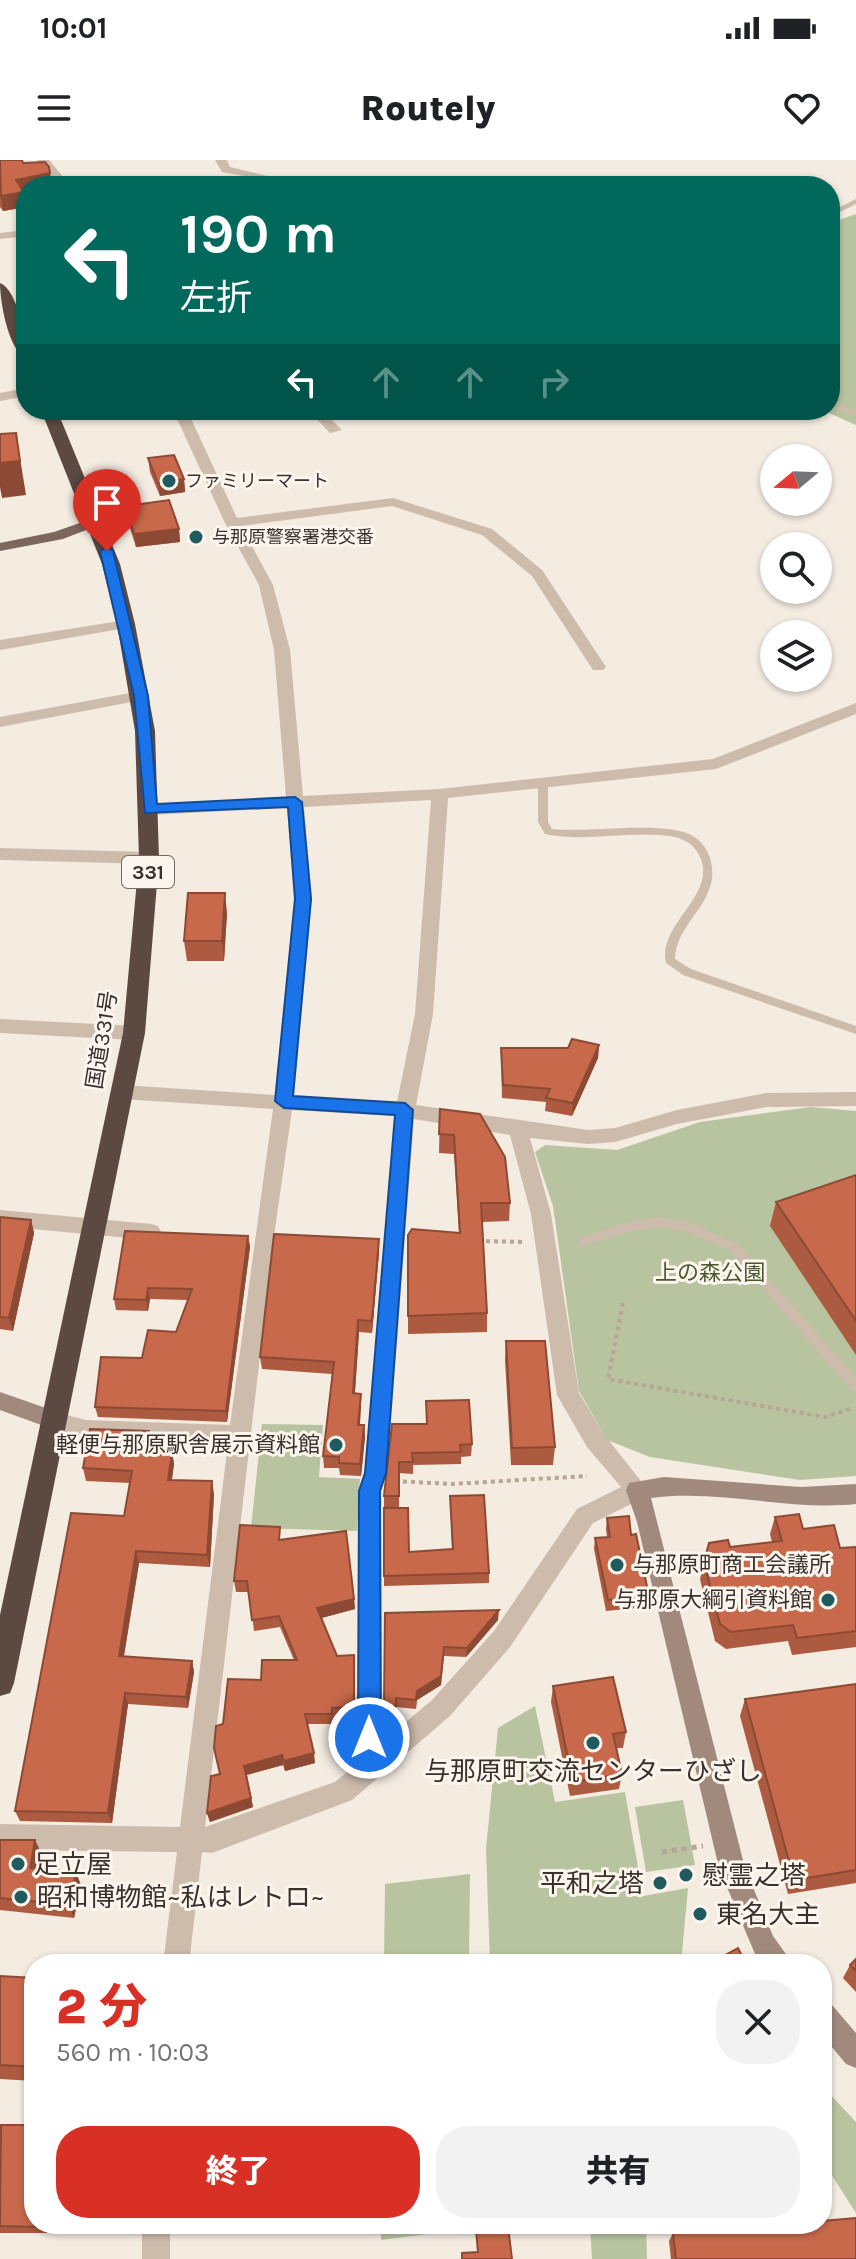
<!DOCTYPE html>
<html lang="ja">
<head>
<meta charset="utf-8">
<style>
	body { margin:0; font-family:Karla,"Noto Sans JP",sans-serif; background:#f2f2f2; color:#202124; height:100vh; display:flex; flex-direction:column; font-size:30px; white-space:nowrap }
	* { box-sizing:border-box; margin:0 }
	p { font-size:26px; color:#757577 }
	.icon { flex:none; width:44px; height:44px; fill:none; stroke:currentColor; stroke-width:2; stroke-linecap:round; stroke-linejoin:round }
	.map { position:relative; flex:1; overflow:hidden }
	.sheet { position:absolute; left:24px; top:1794px; width:808px; height:280px; display:flex; flex-direction:column; background:#fff; border-radius:32px; box-shadow:0 2px 6px #0004 }
	.sheet>* { flex:none }
	.banner { position:absolute; left:16px; top:16px; width:824px; height:244px; border-radius:32px; box-shadow:0 2px 6px #0004; background:#00695c; color:#fff; overflow:hidden }
	.needle { width:52px; rotate:251deg }
	.buttons { position:absolute; left:760px; top:284px; display:grid; gap:16px }
	.buttons a { display:grid; place-items:center; width:72px; height:72px; border-radius:50%; background:#fff; box-shadow:0 2px 6px #0004; font-size:40px }
	.pin { position:absolute; display:grid; place-items:center; width:68px; height:68px; color:#fff; margin:-82px -34px; border-radius:50% 50% 50% 0; rotate:-45deg; box-shadow:0 0 8px #0007 }
	.pin .icon { rotate:45deg }
	.me { position:absolute; width:88px; margin:-44px; rotate:0deg; stroke-linejoin:round; filter:drop-shadow(0 0 6px #0008) }
	.turn { display:flex; align-items:center; gap:28px; height:168px; padding:0 32px; font-size:36px }
	.turn .icon { width:104px; height:104px; stroke-width:2.5 }
	.turn b { display:block; font-size:56px; line-height:68px }
	.lanes { display:flex; align-items:center; height:76px; padding:0 32px; background:#0003; justify-content:center; gap:40px; direction:ltr }
	.lanes .off { opacity:.35 }
	.round { display:grid; place-items:center; flex:none; width:84px; height:84px; border-radius:32px; background:#f2f2f2 }
	.head { display:flex; align-items:center; justify-content:space-between; height:136px; padding:0 32px }
	h1 { font-size:48px; font-weight:800; line-height:60px; color:#d93025 }
	.primary-button { display:flex; gap:16px; margin-top:auto; padding:16px 32px }
	.primary-button a { flex:1; height:92px; border-radius:32px; background:#d93025; color:#fff; font-size:32px; font-weight:800; line-height:92px; text-align:center }
	.primary-button a+a { background:#f2f2f2; color:#202124 }
	.status { display:flex; justify-content:space-between; align-items:center; height:56px; padding:0 40px; background:#fff; direction:ltr }
	.status svg { height:22px; fill:currentColor }
	header { display:flex; justify-content:space-between; align-items:center; height:104px; padding:0 32px; background:#fff; font-size:36px; font-weight:800 }
	.map>svg:first-child { display:block }
	.green { fill:#b8c4a0 }
	.lines { fill:none; stroke-linecap:round; stroke-linejoin:round }
	.path-far1 { stroke:#b9a596; stroke-width:4; stroke-dasharray:4 4; stroke-linecap:butt }
	.path { stroke:#b9a596; stroke-width:5; stroke-dasharray:5 5; stroke-linecap:butt }
	.lane { fill:#cdbbac; fill-rule:evenodd }
	.street { fill:#cdbbac; fill-rule:evenodd }
	.secondary { fill:#a18a7d; fill-rule:evenodd }
	.primary { fill:#7d675c; fill-rule:evenodd }
	.highway { fill:#5c4a42; fill-rule:evenodd }
	.wall { fill:#ac5a40 }
	.shaded-wall { fill:#8c4a34 }
	.building { fill:#c8694b; stroke:#8c4a34; stroke-width:2 }
	.route { fill:#1a73e8; stroke:#114b97; stroke-width:2 }
	.poi-dot { fill:#1f5a5e; stroke:#fbf5ee; stroke-width:3 }
	.labels { text-anchor:middle; dominant-baseline:central; stroke-width:6; stroke-linejoin:round; paint-order:stroke }
	.far-poi-label { font-size:18px; fill:#3b302b; stroke:#fbf5ee; text-anchor:start }
	.shield { fill:#fbf5ee; stroke:#756b66; stroke-width:2 }
	.shield-label { font-size:20px; font-weight:bold; fill:#3b302b }
	.street-label { font-size:22px; fill:#3b302b; stroke:#fbf5ee }
	.park-label { font-size:22px; fill:#4a5a2e; stroke:#fbf5ee }
	.poi-label { font-size:22px; fill:#3b302b; stroke:#fbf5ee; text-anchor:end }
	.near-poi-label { font-size:26px; fill:#3b302b; stroke:#fbf5ee; text-anchor:start }
</style>
</head>
<body>
<div class="status"><b>10:01</b><svg viewBox="0 0 49 12"><path d="M0 12V9h3v3zM5 12V6h3v6zM10 12V3h3v9zM15 12V0h3v12zM26 1h20v11H26zM47 4h2v5h-2z"/></svg></div>
<header><svg class="icon" aria-label="menu" viewBox="0 0 24 24"><path d="M4 6h16M4 12h16M4 18h16"/></svg>Routely<svg class="icon" aria-label="heart" viewBox="0 0 24 24"><path d="M12 20l-8-8c-3-5 5-10 8-4 3-6 11-1 8 4z"/></svg></header>
<div class="map">
<svg width="856" height="2099" viewBox="0 0 856 2099">
	<rect width="100%" height="100%" fill="#f4ebe1"/>
	<path class="green" d="M856 54V265L822 250H830V63Z
		M811 947 856 951V1316L800 1320 650 1297 607 1280 579 1231 553 1046 535 992 545 985 617 990 700 962Z
		M262 1264 323 1265 319 1317 360 1319 357 1371 251 1368Z
		M535 1546 555 1642 625 1632 643 1736 688 1728 681 1804H490L486 1689 498 1568Z
		M683 1640 695 1705 646 1712 635 1647Z
		M470 1714 469 1804H384L385 1724Z
		M822 1931H827L856 1962V2053L831 2014 822 2010Z
		M381 2064H468V2069L381 2080Z
		M590 2064H646L647 2099H592Z"/>
	<g class="lines">
		<path class="path-far1" d="M478 1081 525 1082
			M623 1143 608 1219 825 1257 853 1248
			M395 1321 452 1324 587 1316"/>
		<path class="path" d="M662 1692 703 1686"/>
		<path class="lane" d="M856 39V44L830 57V52Z
			M830 241 856 251V256L830 246Z
			M543 619 548 622V662L552 669C590 673 657 661 689 674 708 682 717 707 710 727 702 753 676 769 675 799L691 809 856 866V874L683 815 666 803C656 762 725 732 696 690 691 683 683 679 675 677 633 669 588 683 545 674L538 662V622Z
			M660 1057 689 1062 739 1085 856 1217V1231L851 1230 731 1091 683 1070 660 1067 631 1071 584 1086 580 1084 578 1081 580 1078 631 1061Z"/>
		<path class="street" d="M37 0H49L71 26H59Z
			M215 0H227L230 7 272 17 266 20 222 12Z
			M26 70V76L0 79V73Z
			M26 228V236L0 241V233Z
			M173 250H187L237 358 393 338 492 369 542 410 606 507 603 510H593L532 416 482 375 392 346 241 366 273 425 290 490 303 636 440 629 713 599 856 543V554L716 609 448 638 433 854 416 945 588 970 615 968 677 950 766 933 856 932V946L766 947 677 964 615 982 588 984 530 978 551 1054 579 1233 603 1273 648 1330 645 1337 593 1363 510 1487 450 1556 352 1640 212 1693 202 1692 189 1804H163L177 1692 0 1690V1664L180 1667 228 1284 86 1278 47 1268 44 1261 47 1254 55 1252 86 1260 230 1265 273 949 122 939 113 932 122 925 275 935 294 739 287 648 150 655 142 650 150 645 286 637 274 490 259 425 225 363ZM431 640 415 854 397 942 294 936 312 739 304 647ZM292 950 395 956 365 1313 359 1331 357 1604 335 1622 205 1667 274 1076ZM414 959 510 975 531 1054 557 1235 587 1287 621 1327 577 1349 494 1471 432 1540 381 1583V1331L387 1313Z
			M308 250H322L342 270 330 273Z
			M126 460 131 461V467L0 490V480Z
			M141 531 149 536 147 539 0 567V557Z
			M0 688 149 692 157 698 149 704 0 700Z
			M0 859 134 866 143 873 134 880 0 873Z
			M0 1050 151 1064 158 1066 161 1072 158 1078 151 1080 0 1066Z
			M142 2064H170V2099H142Z"/>
		<path class="secondary" d="M0 1232 63 1254 66 1261 63 1268 55 1270 0 1250Z
			M664 1317 801 1327 856 1324V1344C787 1351 719 1329 651 1338L745 1708 773 1776 793 1804H763L755 1794 719 1708 637 1362 626 1330 629 1323Z
			M822 1842 832 1845 856 1873V1908L846 1904 822 1875Z"/>
		<path class="primary" d="M94 358 101 362 99 365 63 379 0 391V383L54 372Z"/>
		<path class="highway" d="M0 123C18 130 26 179 26 198 8 190 0 141 0 123Z
			M41 250H57L120 404 135 464 155 571 159 698 145 873 14 1523 10 1533 0 1536V1455L123 873 139 698 135 571 117 464 102 404Z"/>
	</g>
	<path class="wall" d="M0 0 49 7 52 26H26V33L24 34 26 47 3 51 0 47Z
		M148 298 184 319 185 332 160 336 150 312Z
		M126 346 179 369 180 382 136 387 127 359Z
		M227 753 224 801H187L184 781Z
		M599 885 598 898 572 956 545 951 546 942 502 938 501 888H568Z
		M440 949 510 1043 509 1061 482 1062 487 1153V1172L408 1174V1075L459 1073 454 994 439 993Z
		M856 1015V1195L770 1066 776 1042Z
		M0 1057 31 1060 34 1073 13 1171 0 1169Z
		M248 1076 250 1087 227 1262 98 1257 95 1247 142 1198 176 1172 188 1140 150 1139 148 1151 116 1150 114 1139Z
		M379 1092 372 1173 359 1172 355 1233 361 1234 360 1265H364L365 1277 361 1316 340 1315 339 1308H324L323 1296 332 1214 262 1209 260 1197Z
		M506 1181 555 1287 553 1305H511L505 1200Z
		M392 1264 472 1284 471 1296 461 1297V1304L413 1305V1314L399 1313V1348H384V1336Z
		M152 1284 151 1291 172 1292 174 1304 172 1320 214 1334 210 1407 139 1403 124 1496 192 1501 194 1512 188 1548 128 1544 112 1663 20 1661 15 1651 124 1356 130 1323 86 1321 83 1308Z
		M450 1336 489 1413V1423L384 1426V1348L409 1392 452 1389Z
		M775 1357 803 1369 840 1388 856 1387V1487L792 1495 788 1481 726 1489 715 1481 700 1419 709 1383 730 1387 772 1382 770 1374Z
		M607 1358 631 1375 649 1436 647 1447 606 1451 594 1389 595 1378 607 1377 606 1369Z
		M282 1380 354 1439 355 1449 321 1458 337 1496 354 1495V1557L333 1558 332 1564H307L315 1603 285 1611 283 1605 247 1615 253 1647 210 1662 207 1653 220 1614 223 1564 261 1520 294 1500 280 1467 254 1471 249 1432H236L234 1421Z
		M385 1453 498 1460 466 1497 444 1496 441 1525 417 1540 416 1549 396 1547 397 1555 384 1556Z
		M856 1524V1723L788 1734 740 1556 745 1539Z
		M553 1526 626 1572 623 1588H617L622 1614 619 1629 570 1636 551 1542Z
		M0 1680H35L41 1693 38 1709 81 1725 74 1758 0 1750Z
		M856 1799V1832L843 1818 850 1805Z
		M0 1816 34 1818V1921L0 1919Z
		M0 1974 48 2064 47 2073H0Z
		M673 2073 856 2099H671L669 2081Z"/>
	<path class="shaded-wall" d="M50 13 52 26H26V33L24 34 26 47 3 51 1 36 16 20Z
		M16 273 26 335 2 338 0 327V303Z
		M184 319 185 332 160 336 158 323Z
		M179 369 180 382 136 387 134 374Z
		M225 733 227 753 224 801 222 781Z
		M599 885 598 898 572 956 573 943Z
		M31 1060 34 1073 13 1171 9 1158Z
		M248 1076 250 1087 227 1262 226 1251Z
		M379 1079V1092L372 1173V1161Z
		M148 1128 150 1139 148 1151 146 1140Z
		M358 1160 359 1172 354 1245 353 1233Z
		M361 1234V1246L359 1277 358 1265Z
		M364 1265 365 1277 361 1316 360 1304Z
		M149 1271 152 1284 149 1303 146 1290Z
		M172 1292 174 1304 170 1332 168 1320Z
		M212 1321 214 1334 210 1407 207 1395Z
		M136 1391 139 1403 122 1507 119 1496Z
		M354 1439 355 1449 318 1459 317 1448Z
		M499 1450 498 1460 466 1497 467 1488Z
		M444 1487 441 1525 417 1540 416 1549 417 1531Z
		M192 1501 194 1512 188 1548 186 1537Z
		M125 1533 128 1544 112 1663 108 1653Z
		M314 1593 315 1603 285 1611 284 1601Z
		M282 1595 283 1605 246 1615 244 1606Z
		M251 1638 253 1647 210 1662 207 1653Z
		M35 1680 41 1693 36 1721 30 1708Z
		M76 1712 81 1725 74 1758 69 1745Z
		M42 2064H48L47 2073 42 2067Z"/>
	<path class="building" d="M0 0H22L23 3 45 2 49 7 50 13 16 20 24 32 1 36Z
		M16 273 20 301 0 303V274Z
		M174 295 184 319 158 323 148 298Z
		M169 340 179 369 134 374 126 346Z
		M188 733H225L222 781H184Z
		M572 879 599 885 573 943 546 938 550 929 503 925 501 888H568Z
		M440 949 480 954 505 997 510 1043H481L487 1153 408 1156V1075L412 1069 460 1073 454 975 439 974Z
		M856 1015V1161L776 1042Z
		M0 1057 31 1060 9 1158 0 1157Z
		M125 1071 248 1076 226 1251 95 1247 101 1197 142 1198 148 1170 176 1172 192 1129 148 1128 146 1140 114 1139Z
		M274 1074 379 1079 372 1161 358 1160 353 1233 361 1234 358 1265H364L360 1304 339 1303V1297L323 1296 334 1202 260 1197Z
		M506 1181H545L555 1287 512 1288Z
		M469 1240 472 1284 460 1285 461 1292 412 1293 413 1302H399V1336H384L392 1264H427L426 1241Z
		M90 1269 149 1271 146 1290 172 1292 168 1320 212 1321 207 1395 136 1391 119 1496 192 1501 186 1537 125 1533 108 1653 15 1651 71 1353 124 1356 132 1311 83 1308Z
		M484 1335 489 1413 384 1416V1348H408L409 1392 453 1389 450 1336Z
		M799 1354 803 1369 834 1365 840 1388 856 1387V1471L797 1478 793 1465 731 1472 720 1464 704 1402 709 1383 728 1380 730 1387 782 1381 775 1357Z
		M629 1356 631 1375 636 1374 649 1436 608 1440 595 1378 610 1377 607 1358Z
		M240 1365 280 1367 279 1380 346 1371 354 1439 317 1448 337 1496 354 1495V1547L332 1548V1554H305L314 1593 284 1601 282 1595 244 1606 251 1638 207 1653 211 1616 220 1614 214 1588 216 1566 223 1564 228 1519 261 1520 262 1500H297L279 1456 252 1460 247 1421H234Z
		M499 1450 467 1488 444 1487 441 1516 417 1531 416 1540 396 1538V1546L384 1547 385 1453Z
		M613 1517 626 1572 613 1574 622 1614 573 1622 553 1526Z
		M856 1524V1710L794 1720 745 1539Z
		M0 1680H35L30 1708 76 1712 69 1745 0 1738Z
		M738 1788 746 1804H719L716 1800Z
		M856 1799V1811L850 1805Z
		M0 1816 34 1818V1907L0 1905Z
		M1 1965H34V2064H42V2067L0 2066Z
		M856 2058V2099H676L673 2073 780 2064H822V2061Z
		M508 2066 512 2099H462V2093L478 2092 476 2070Z"/>
	<path class="route" d="M107 387 113 391 148 536 157 644 295 637 302 642 311 739 293 936 405 943 413 950 386 1313 380 1331 381 1578 377 1585 369 1588 362 1585 358 1578 359 1331 365 1313 395 955 284 948 275 941 295 739 288 647 145 653 134 536 100 391Z"/>
	<g class="poi-dot">
		<circle cx="169" cy="321" r="8"/>
		<circle cx="196" cy="377" r="8"/>
		<circle cx="336" cy="1285" r="8"/>
		<circle cx="617" cy="1405" r="8"/>
		<circle cx="828" cy="1440" r="8"/>
		<circle cx="593" cy="1583" r="8"/>
		<circle cx="18" cy="1704" r="8"/>
		<circle cx="686" cy="1715" r="8"/>
		<circle cx="660" cy="1723" r="8"/>
		<circle cx="21" cy="1737" r="8"/>
		<circle cx="700" cy="1754" r="8"/>
	</g>
	<g class="labels">
		<g class="far-poi-label">
			<text x="185" y="321">ファミリーマート</text>
			<text x="212" y="377">与那原警察署港交番</text>
		</g>
		<rect class="shield" x="122" y="696" width="52" height="32" rx="6"/>
		<g class="shield-label">
			<text x="148" y="712">331</text>
		</g>
		<g class="street-label">
			<text transform="translate(102 880) rotate(-81)">国道331号</text>
		</g>
		<g class="park-label">
			<text x="710" y="1113">上の森公園</text>
		</g>
		<g class="poi-label">
			<text x="320" y="1285">軽便与那原駅舎展示資料館</text>
			<text x="633" y="1405" text-anchor="start">与那原町商工会議所</text>
			<text x="812" y="1440">与那原大綱引資料館</text>
		</g>
		<g class="near-poi-label">
			<text x="593" y="1611" text-anchor="middle">与那原町交流センターひざし</text>
			<text x="34" y="1704">足立屋</text>
			<text x="702" y="1715">慰霊之塔</text>
			<text x="644" y="1723" text-anchor="end">平和之塔</text>
			<text x="37" y="1737">昭和博物館~私はレトロ~</text>
			<text x="716" y="1754">東名大主</text>
		</g>
	</g>
</svg>
<div class="buttons">
<a><svg class="needle" viewBox="-14 -14 28 28"><path d="M0-13l5 13h-10z" fill="#e53935"/><path d="M0 13l5-13h-10z" fill="#757577"/></svg></a>
<a><svg class="icon" aria-label="search" viewBox="0 0 24 24"><circle cx="10" cy="10" r="6"/><path d="M15 15l6 6"/></svg></a>
<a><svg class="icon" aria-label="layers" viewBox="0 0 24 24"><path d="M12 4l9 5-9 5-9-5zM3 14l9 5 9-5"/></svg></a>
</div>
<div class="pin" style="left:107px;top:391px;background:#d93025"><svg class="icon" aria-label="arrive" viewBox="0 0 24 24"><path d="M6 21V4h12l-3 4 3 4H6"/></svg></div>
<svg class="me" style="left:369px;top:1578px" viewBox="-20 -20 40 40"><circle r="17" fill="#1a73e8" stroke="#fff" stroke-width="3"/><path d="M0-11L8 9 0 5-8 9z" fill="#fff"/></svg>
<div class="banner">
<div class="turn"><svg class="icon" aria-label="left" viewBox="0 0 24 24"><path d="M17 20v-9H6M10 6l-5 5 5 5"/></svg><div><b>190 m</b>左折</div></div>
<div class="lanes"><svg class="icon" aria-label="left" viewBox="0 0 24 24"><path d="M17 20v-9H6M10 6l-5 5 5 5"/></svg><svg class="icon off" aria-label="ahead" viewBox="0 0 24 24"><path d="M12 20V5M6 11l6-6 6 6"/></svg><svg class="icon off" aria-label="ahead" viewBox="0 0 24 24"><path d="M12 20V5M6 11l6-6 6 6"/></svg><svg class="icon off" aria-label="right" viewBox="0 0 24 24"><path d="M7 20v-9h11M14 6l5 5-5 5"/></svg></div>
</div>
<section class="sheet">
<div class="head"><div><h1>2 分</h1><p>560 m · 10:03</p></div><a class="round"><svg class="icon" aria-label="close" viewBox="0 0 24 24"><path d="M6 6l12 12M18 6L6 18"/></svg></a></div>
<div class="primary-button"><a>終了</a><a>共有</a></div>
</section>
</div>
</body>
</html>
